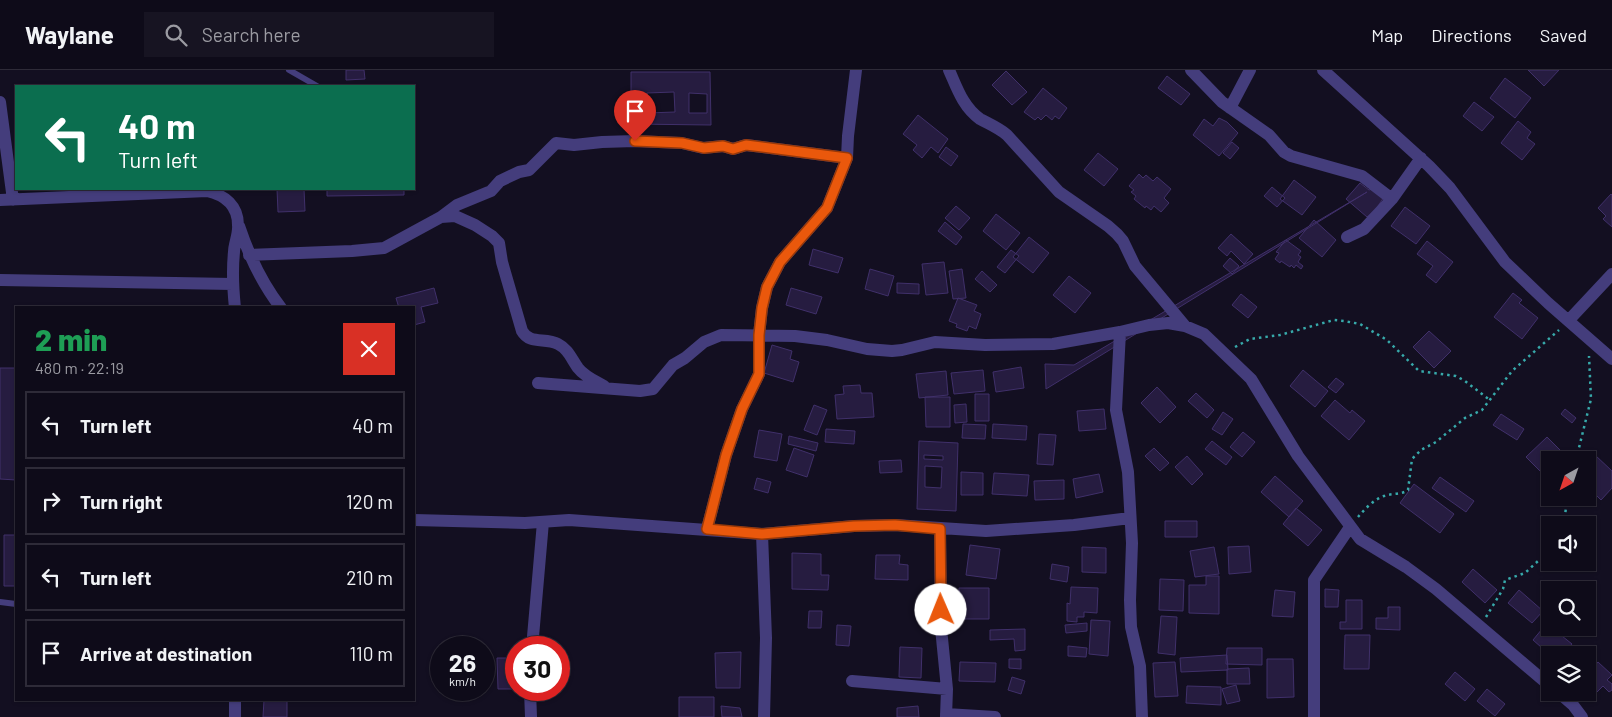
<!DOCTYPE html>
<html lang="en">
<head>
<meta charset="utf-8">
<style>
	body { margin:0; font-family:Barlow,sans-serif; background:#171422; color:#f1f3f6; height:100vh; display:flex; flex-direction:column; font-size:19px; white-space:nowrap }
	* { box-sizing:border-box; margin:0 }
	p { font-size:16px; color:#9b9ba2 }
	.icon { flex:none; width:28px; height:28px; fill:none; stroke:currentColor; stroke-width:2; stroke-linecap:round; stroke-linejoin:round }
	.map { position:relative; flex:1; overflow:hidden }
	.details { position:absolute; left:15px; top:236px; width:400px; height:395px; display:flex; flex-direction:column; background:#0e0b19; border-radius:0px; box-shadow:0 1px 4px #0004,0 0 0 1px #2e2b38 }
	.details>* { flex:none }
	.hud { position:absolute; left:15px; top:15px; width:400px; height:105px; border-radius:0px; box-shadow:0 1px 4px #0004,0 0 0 1px #2e2b38; background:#0b6e4f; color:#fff; overflow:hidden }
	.needle { width:32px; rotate:220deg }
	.buttons { position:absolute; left:1541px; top:381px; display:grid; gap:10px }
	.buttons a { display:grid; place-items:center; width:55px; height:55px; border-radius:0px; background:#0e0b19; box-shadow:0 1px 4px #0004,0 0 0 1px #2e2b38; font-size:25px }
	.speed { position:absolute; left:430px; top:566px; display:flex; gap:10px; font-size:25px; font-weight:700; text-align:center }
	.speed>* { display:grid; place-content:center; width:65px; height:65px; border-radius:50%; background:#0e0b19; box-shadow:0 1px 4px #0004,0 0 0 1px #2e2b38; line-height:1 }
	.speed small { font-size:12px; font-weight:400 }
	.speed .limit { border:8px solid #d22; background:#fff; color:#111 }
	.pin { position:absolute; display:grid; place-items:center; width:42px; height:42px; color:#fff; margin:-51px -21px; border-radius:50% 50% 50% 0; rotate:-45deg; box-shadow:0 0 5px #0007 }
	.pin .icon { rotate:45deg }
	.me { position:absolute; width:55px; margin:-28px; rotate:359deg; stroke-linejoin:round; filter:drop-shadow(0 0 4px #0008) }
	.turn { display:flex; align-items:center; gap:18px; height:105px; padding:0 20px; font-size:22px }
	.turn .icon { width:65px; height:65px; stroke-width:2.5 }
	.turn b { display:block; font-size:35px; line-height:42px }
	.round { display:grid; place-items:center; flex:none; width:52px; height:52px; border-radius:0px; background:#171422 }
	.headline { display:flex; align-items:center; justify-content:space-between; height:85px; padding:0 20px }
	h1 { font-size:30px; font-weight:800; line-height:38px; color:#1e9e55 }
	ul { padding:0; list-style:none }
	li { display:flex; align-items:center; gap:15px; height:68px; margin:0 10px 8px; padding:0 10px; border:2px solid #2e2b38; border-radius:0px }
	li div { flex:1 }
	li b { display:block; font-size:19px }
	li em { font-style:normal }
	header { display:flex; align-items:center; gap:30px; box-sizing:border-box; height:70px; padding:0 25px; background:#0e0b19; border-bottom:1px solid #2e2b38 }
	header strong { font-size:24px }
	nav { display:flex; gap:28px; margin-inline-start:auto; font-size:18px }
	.search { width:350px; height:45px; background:#171422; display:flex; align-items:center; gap:12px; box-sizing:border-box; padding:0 18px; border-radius:0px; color:#9b9ba2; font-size:19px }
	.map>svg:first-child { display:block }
	.building { fill:#261c40; stroke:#40306a; fill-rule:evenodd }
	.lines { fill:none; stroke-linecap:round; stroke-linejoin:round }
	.path { stroke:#37a9aa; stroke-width:2.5; stroke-dasharray:2.5 4; stroke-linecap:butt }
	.lane { stroke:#443d7c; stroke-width:6 }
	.street { stroke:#443d7c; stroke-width:12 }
	.route-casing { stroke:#983908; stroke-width:12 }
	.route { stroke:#ea580c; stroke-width:9 }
</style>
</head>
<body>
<header>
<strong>Waylane</strong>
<div class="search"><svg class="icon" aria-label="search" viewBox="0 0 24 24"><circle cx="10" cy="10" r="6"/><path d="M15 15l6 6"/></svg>Search here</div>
<nav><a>Map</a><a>Directions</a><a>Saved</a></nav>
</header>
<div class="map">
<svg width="1612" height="647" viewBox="0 0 1612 647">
	<rect width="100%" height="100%" fill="#130f21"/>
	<path class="building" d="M346 0H364L365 9 346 10Z
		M1528 0H1559L1544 16Z
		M1006 1 1027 22 1012 35 992 15Z
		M631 2H710L711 55 631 54ZM674 22 675 42 647 43V23ZM689 23 707 24V43H689Z
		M1167 6 1190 24 1181 35 1158 18Z
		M1505 8 1531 28 1515 48 1490 28Z
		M1043 18 1067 38 1059 49 1055 46 1052 50 1046 45 1041 50 1038 47 1035 50 1024 42Z
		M1474 32 1494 47 1482 61 1463 46Z
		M918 45 948 69 938 83 931 77 922 88 913 80 917 75 903 64Z
		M1219 48 1227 52 1238 63 1219 86 1193 65 1204 49 1213 56Z
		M1518 51 1531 62 1527 68 1535 74 1522 90 1501 73Z
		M1232 72 1239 78 1230 89 1223 83Z
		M946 77 958 86 951 96 939 87Z
		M1098 83 1118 99 1104 116 1084 100Z
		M1139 104 1143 108 1146 105 1153 111 1157 107 1171 119 1164 128 1169 133 1161 142 1154 136 1151 140 1146 136 1145 138 1134 129 1136 126 1131 122 1134 120 1129 116Z
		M1294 110 1316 127 1302 145 1280 129Z
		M1360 113 1369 120 1372 119 1384 127 1376 139 1367 147 1346 129Z
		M1272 117 1285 128 1277 137 1264 126Z
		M277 119H304L305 141 278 142Z
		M327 119H404V125L327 126Z
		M1367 122 1046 319 1045 294 1074 295Z
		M1611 124 1612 125V157L1603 149 1606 146 1598 138Z
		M956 136 970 148 959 160 945 148Z
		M1405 137 1430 156 1416 174 1391 156Z
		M996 144 1020 163 1006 180 983 161Z
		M1314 150 1336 170 1322 187 1299 168Z
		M945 152 962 167 956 175 938 161Z
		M1231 164 1253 184 1244 194 1231 181 1227 186 1218 178Z
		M1029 167 1049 183 1033 203 1013 187Z
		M1286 170 1301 181 1298 185 1301 187 1298 192 1303 196 1301 199 1296 195 1294 198 1291 195 1290 197 1281 191 1280 193 1275 189 1279 183 1276 182Z
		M1427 171 1453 192 1436 213 1426 205 1433 196 1417 184Z
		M813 179 843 188 838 203 809 195Z
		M1011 180 1019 186 1005 203 997 197Z
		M1230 188 1239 196 1232 204 1223 196Z
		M944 192 948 223 926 225 922 194Z
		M870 199 894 206 888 226 865 219Z
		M962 199 966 228 953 229 949 201Z
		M982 201 997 215 990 222 975 209Z
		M1069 206 1091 223 1075 243 1053 225Z
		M897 213 919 214V224L897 223Z
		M434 218 438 233 421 237 425 252 414 255V238H399L396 228Z
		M791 218 822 227 816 244 786 235Z
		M1513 223 1522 230 1519 233 1538 248 1522 269 1494 247Z
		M1241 224 1257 237 1248 248 1232 235Z
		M958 228 977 235 974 241 981 244 976 259 969 256 967 261 956 257 957 254 949 251Z
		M1429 261 1451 281 1434 298 1413 277Z
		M772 275 792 281 790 289 799 292 793 312 764 303Z
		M1021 297 1024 318 996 322 993 302Z
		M0 298H16V410L0 409Z
		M983 300 985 321 954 324 951 303Z
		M1303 300 1328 321 1315 337 1290 316Z
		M946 301 948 325 919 328 916 304Z
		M1336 308 1344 314 1336 323 1328 317Z
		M860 315 861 323H872L874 347 837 349 835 325 844 324 843 316Z
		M1157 317 1176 337 1160 353 1141 333Z
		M1196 323 1214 340 1207 348 1188 331Z
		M975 324H989V351H975Z
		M925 327H950V357H926Z
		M1335 330 1350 343 1352 340 1365 351 1349 370 1321 346Z
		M966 334 967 352 955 353 954 335Z
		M814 335 827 340 817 365 804 360Z
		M1104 339 1106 359 1079 361 1077 341Z
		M1565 339 1576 348 1572 353 1561 344Z
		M1223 342 1233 349 1222 365 1212 359Z
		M1501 344 1524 359 1517 370 1493 355Z
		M963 354 986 355 985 369 962 368Z
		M993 354 1027 356 1026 370 992 368Z
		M826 359 855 361 854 374 825 372Z
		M759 360 782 364 777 391 754 387Z
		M1243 362 1255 372 1242 387 1230 377Z
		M1039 364 1056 365 1053 395 1037 394Z
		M789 366 818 373 816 381 788 374Z
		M1547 367 1570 390H1550V411L1526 387Z
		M919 371 958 373 956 441 917 439ZM924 385 943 386V390L924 389ZM925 396 942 397 941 418 925 417Z
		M1212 371 1232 387 1226 395 1205 379Z
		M794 378 814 385 807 407 786 400Z
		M1154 378 1169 393 1160 401 1145 386Z
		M1595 385 1612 401V418L1601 430 1588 417V393Z
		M1187 386 1203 404 1192 415 1175 397Z
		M901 390 902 402 880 403 879 391Z
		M961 402 983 403V425H961Z
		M994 403 1029 405 1027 426 992 424Z
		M1099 404 1103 422 1076 428 1073 409Z
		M1275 406 1303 431 1289 447 1261 422Z
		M1440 407 1474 431 1466 442 1432 418Z
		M757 408 771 412 768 423 754 419Z
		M1064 410V429L1035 430 1034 411Z
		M1414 414 1454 444 1440 463 1400 433Z
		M1296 438 1322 460 1308 476 1283 454Z
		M1165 451H1197V467H1165Z
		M4 465H16V516H4Z
		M970 475 1000 479 996 509 966 505Z
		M1249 476 1251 502 1229 504 1228 477Z
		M1082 477 1106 478V503L1082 502Z
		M1214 477 1219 504 1195 507 1190 481Z
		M792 483 821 484V505H829L828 520 792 519Z
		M876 485H900L899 494 908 495V510L875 509Z
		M1052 494 1069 497 1067 512 1050 509Z
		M1473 499 1497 520 1485 533 1462 512Z
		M1206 506H1219V544L1189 543V515H1206Z
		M1160 509 1184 510 1183 541 1159 540Z
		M1071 517 1098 518 1097 543 1084 542V547H1077V552L1067 551V533L1070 534Z
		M959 518H989V549H959Z
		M1325 519 1339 520 1338 537H1325Z
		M1275 520 1295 522 1293 547 1272 546Z
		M1519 520 1543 541 1532 553 1508 533Z
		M1346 530H1362V559H1340V552H1346Z
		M1388 537H1400V560L1376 559V548H1388Z
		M809 541H822L821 558H808Z
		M1161 546 1177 547 1175 585 1158 583Z
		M1091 550 1110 551 1108 586 1089 584Z
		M1087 553V561L1066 563 1065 555Z
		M1547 553 1550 558H1552L1572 574 1563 585H1550L1533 570Z
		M837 555 851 556 849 576 836 575Z
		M1025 559V580L1015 581 1014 569 990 570V560Z
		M1345 565H1370L1369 599H1344Z
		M1068 576 1087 578 1086 587 1068 586Z
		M900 577 922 578 921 608 899 607Z
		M1227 578H1262V595L1226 594Z
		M741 582 740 618H716L715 583Z
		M1227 585 1228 600 1181 602 1180 588Z
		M497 588H516V619H498Z
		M1009 589H1021V599L1009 598Z
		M1267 589H1293L1294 627 1267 628Z
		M960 592 996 593 995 612 959 611Z
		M1175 592 1178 626 1155 627 1153 593Z
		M1598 592 1612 605 1607 610 1612 614V620L1609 622 1603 616 1595 624 1588 617V603Z
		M1249 598 1250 614H1227V599Z
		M1455 602 1475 619 1465 631 1445 614Z
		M1012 607 1025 611 1021 624 1008 620Z
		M1236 615 1240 631 1227 634 1222 619Z
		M1187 616 1221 617V635L1186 633Z
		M1487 619 1505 634 1495 646 1477 631Z
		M679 627H714V647H679Z
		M264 630H287V647H263Z
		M721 636 740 638 742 647H722Z
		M918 636 919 647H897V638Z"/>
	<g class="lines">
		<path class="path" d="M1235 277 1250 269 1280 265 1334 250 1344 251 1360 254 1387 270 1419 301 1456 306 1465 311 1491 331
			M1576 390 1591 329 1589 286
			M1358 447C1365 439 1373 430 1384 426 1392 423 1401 425 1408 420L1412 389 1421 380 1436 372 1465 348 1482 340 1512 301 1559 260
			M1564 455 1567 428
			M1486 547 1503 519 1505 510 1525 503 1550 480"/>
		<path class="lane" d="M289 0 317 16
			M0 532 16 534"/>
		<path class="street" d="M949 0C957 18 963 37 980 49 989 54 999 58 1007 65L1059 122 1108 156 1117 164 1123 171 1135 196 1185 256
			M1191 0 1222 32 1269 65 1284 82 1291 86 1362 106 1392 129
			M1323 0 1429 96 1450 118 1505 192 1548 233 1612 289
			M0 32 13 130
			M1230 38 1250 0
			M0 130 207 121C225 125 238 136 238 155 239 164 234 174 234 182 232 201 233 219 235 238
			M441 147 457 135 491 121 500 111 519 102 529 100 556 73 574 75 602 72 635 71 682 73 703 78 723 76 733 79 746 75 847 88
			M239 156C249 186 261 212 281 238
			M1347 167 1364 159 1392 129 1421 88
			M249 185 352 181 384 178 441 147 455 146 475 155 492 166 499 173 502 192 522 261C530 275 545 267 558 274 568 279 571 288 578 298 584 306 595 311 604 316
			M0 210 233 214
			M1569 250 1612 204
			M1120 262 1116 340 1128 402 1132 473 1130 530 1131 557 1140 596 1142 647
			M538 313 640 321 653 319 673 295 685 288 704 272 721 265 795 266 827 270 867 279 892 281 902 280 935 272 985 275 1053 274 1120 262 1149 255 1168 253 1185 256 1204 264 1251 309 1298 386 1360 469 1406 497 1436 519 1550 616
			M414 450 525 453 569 450 762 464 854 456 895 455 986 461 1074 455 1130 448
			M707 459 726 385 742 339 759 304V265L762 238 767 217 780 192 827 138 847 88 848 66 856 0
			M940 459 941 558 947 619 946 647
			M762 464 766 568 764 647
			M532 578 543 452
			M852 611 947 619
			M530 620 531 647
			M1558 622 1573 635 1582 647
			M946 644 995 647
			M235 647V630
			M1314 647V510L1350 457"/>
	</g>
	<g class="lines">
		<g class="route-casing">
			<path id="route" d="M635 71 682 73 704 78 723 76 733 79 746 75 847 88 827 138 780 192 767 217 762 238 759 265V304L742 339 726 385 707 459 762 464 854 456 895 455 940 459 941 540"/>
		</g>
		<use href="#route" class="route"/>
	</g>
</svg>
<div class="buttons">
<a><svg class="needle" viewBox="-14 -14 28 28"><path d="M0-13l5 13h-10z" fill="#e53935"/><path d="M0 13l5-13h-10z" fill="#9b9ba2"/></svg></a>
<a><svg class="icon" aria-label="sound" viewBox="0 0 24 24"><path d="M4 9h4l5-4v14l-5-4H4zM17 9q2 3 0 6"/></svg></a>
<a><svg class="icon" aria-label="search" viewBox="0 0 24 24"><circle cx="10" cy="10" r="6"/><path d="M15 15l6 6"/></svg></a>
<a><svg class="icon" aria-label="layers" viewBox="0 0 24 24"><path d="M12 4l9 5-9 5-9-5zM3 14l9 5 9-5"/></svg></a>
</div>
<div class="speed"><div>26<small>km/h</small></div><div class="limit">30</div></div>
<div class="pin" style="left:635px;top:71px;background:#d93025"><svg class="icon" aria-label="arrive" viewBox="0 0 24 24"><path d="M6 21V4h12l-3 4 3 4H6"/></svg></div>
<svg class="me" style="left:941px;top:540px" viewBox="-20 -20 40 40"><circle r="19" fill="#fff"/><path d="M0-13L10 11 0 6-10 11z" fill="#ea580c"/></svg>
<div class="hud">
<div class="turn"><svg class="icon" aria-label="left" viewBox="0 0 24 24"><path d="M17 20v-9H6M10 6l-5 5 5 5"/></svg><div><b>40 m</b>Turn left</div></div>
</div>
<section class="details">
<div class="headline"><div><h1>2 min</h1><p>480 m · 22:19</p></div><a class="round" style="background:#d93025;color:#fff"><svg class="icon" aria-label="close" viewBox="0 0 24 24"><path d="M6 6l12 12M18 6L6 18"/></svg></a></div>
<ul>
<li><svg class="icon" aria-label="left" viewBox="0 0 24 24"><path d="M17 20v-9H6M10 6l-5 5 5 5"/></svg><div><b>Turn left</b></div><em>40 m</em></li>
<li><svg class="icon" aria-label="right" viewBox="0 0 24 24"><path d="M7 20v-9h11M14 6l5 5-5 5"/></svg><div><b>Turn right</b></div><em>120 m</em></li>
<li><svg class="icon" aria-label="left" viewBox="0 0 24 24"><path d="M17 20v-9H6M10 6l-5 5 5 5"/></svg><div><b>Turn left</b></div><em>210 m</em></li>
<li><svg class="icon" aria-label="arrive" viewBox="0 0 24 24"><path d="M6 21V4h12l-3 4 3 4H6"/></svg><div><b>Arrive at destination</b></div><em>110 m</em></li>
</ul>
</section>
</div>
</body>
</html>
